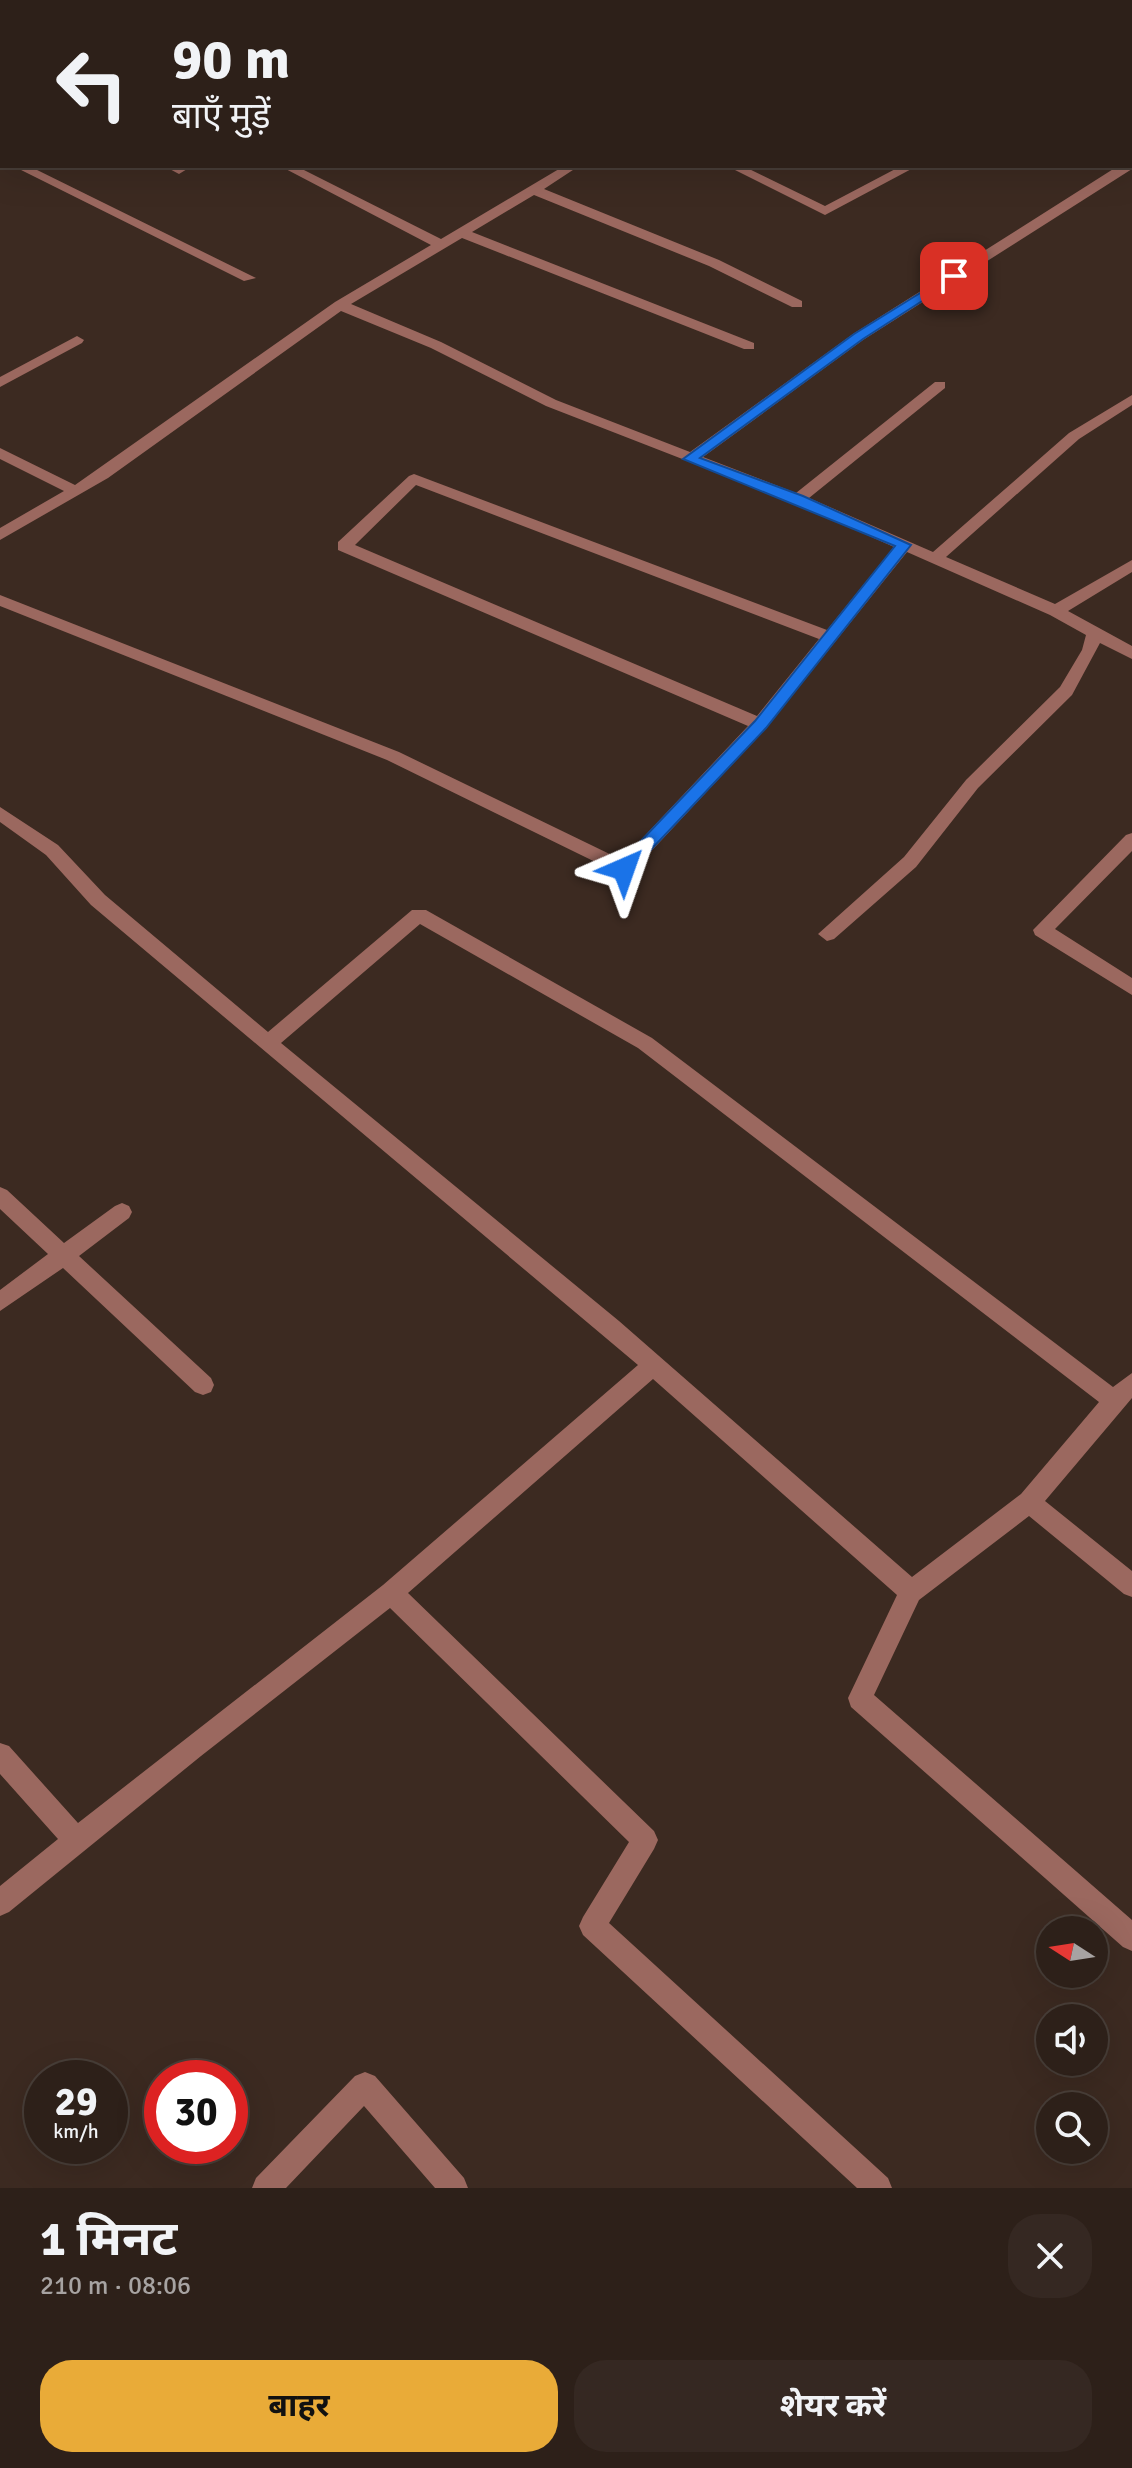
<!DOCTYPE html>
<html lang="hi">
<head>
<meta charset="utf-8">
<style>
	body { margin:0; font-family:Signika,"Noto Sans Devanagari",sans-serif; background:#352822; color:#f1f3f6; height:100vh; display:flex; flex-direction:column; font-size:30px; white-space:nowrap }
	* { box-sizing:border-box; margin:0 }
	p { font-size:26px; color:#a7a3a2 }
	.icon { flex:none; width:44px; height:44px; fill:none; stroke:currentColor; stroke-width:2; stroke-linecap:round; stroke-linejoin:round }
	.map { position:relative; height:2188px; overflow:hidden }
	.sheet { display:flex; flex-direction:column; background:#2d2019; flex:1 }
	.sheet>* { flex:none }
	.hud { position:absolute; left:0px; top:0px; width:1132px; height:168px; box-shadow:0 8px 32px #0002,0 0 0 2px #483e38; background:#2d2019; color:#f1f3f6; overflow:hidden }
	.needle { width:52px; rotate:282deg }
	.buttons { position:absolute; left:1036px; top:1916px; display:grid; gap:16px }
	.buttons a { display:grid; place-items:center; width:72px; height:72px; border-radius:50%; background:#2d2019; box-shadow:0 8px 32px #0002,0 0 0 2px #483e38; font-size:40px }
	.speed { position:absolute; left:24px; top:2060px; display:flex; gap:16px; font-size:40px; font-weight:700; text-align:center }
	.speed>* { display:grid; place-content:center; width:104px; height:104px; border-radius:50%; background:#2d2019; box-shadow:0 8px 32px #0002,0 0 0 2px #483e38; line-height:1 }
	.speed small { font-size:20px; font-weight:400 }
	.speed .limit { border:12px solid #d22; background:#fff; color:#111 }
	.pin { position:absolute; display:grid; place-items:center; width:68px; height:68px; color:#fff; margin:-34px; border-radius:16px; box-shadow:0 4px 12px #0006 }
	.me { position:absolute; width:88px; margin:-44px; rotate:43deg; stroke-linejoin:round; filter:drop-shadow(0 0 6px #0008) }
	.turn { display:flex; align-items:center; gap:28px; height:168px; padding:0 40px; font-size:36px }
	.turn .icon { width:104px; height:104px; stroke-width:2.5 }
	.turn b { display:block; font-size:56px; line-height:68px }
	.round { display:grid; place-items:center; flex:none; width:84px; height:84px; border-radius:32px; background:#352822 }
	.headline { display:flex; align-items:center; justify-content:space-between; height:136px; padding:0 40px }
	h1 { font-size:48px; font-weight:700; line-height:60px }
	.primary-button { display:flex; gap:16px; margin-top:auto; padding:16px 40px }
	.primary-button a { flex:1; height:92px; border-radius:32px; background:#e9ab38; color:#111; font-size:32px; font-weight:700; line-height:92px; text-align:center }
	.primary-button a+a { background:#352822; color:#f1f3f6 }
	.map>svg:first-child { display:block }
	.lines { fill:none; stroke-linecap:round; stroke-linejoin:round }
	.minor { fill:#9b685f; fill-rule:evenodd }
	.route { fill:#1a73e8; stroke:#114b97; stroke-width:2 }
</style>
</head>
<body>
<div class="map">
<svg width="1132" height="2188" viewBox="0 0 1132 2188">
	<rect width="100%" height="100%" fill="#3c2a21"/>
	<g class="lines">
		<path class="minor" d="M5 0H20L22 2H7Z
			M133 0H148L150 2H135Z
			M328 0H343L345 2H330Z
			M2 109V117L0 118V110Z
			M1130 140 1132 141V149L1130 148Z
			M0 152 2 153V161L0 160Z
			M1130 163 1132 169 863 340 703 457 796 493 935 382H945V388L809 498 933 552 1069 433 1132 395V405L1079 439 946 557 1055 604 1132 560V572L1068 611 1132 646V659L1100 643 1072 695 978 788 916 867 834 939 827 941 818 934 904 857 966 780 1060 687 1082 650 1086 635 1050 615 907 552 766 728 630 874 624 876 387 760 0 606V595L399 752 622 860 748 726 338 550V542L409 476 414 474 827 630 894 547 793 502 546 406 431 348 341 311 108 478 0 540V528L64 491 0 459V448L75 485 335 302 431 245 280 166H296L441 239 564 166H579L544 189 719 260 802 301V307H792L709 266 534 195 472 232 754 343V349H744L462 238 351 304 441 342 556 400 690 452 853 334 1118 166H1130ZM416 485 819 639 757 716 355 545Z
			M13 166H29L256 278 244 281Z
			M164 166H192L179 174Z
			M727 166H743L825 206 901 166H917L825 215Z
			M77 336 84 340 82 343 0 387V377Z
			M0 807 58 845 105 895 268 1032 412 910H426L652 1038 1113 1387 1132 1373V1398L1045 1501 1132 1571V1597L1124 1594 1029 1516 919 1600 874 1695 1132 1920V1951L1123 1947 851 1707 848 1698 897 1595 653 1379 408 1593 654 1831 658 1840 654 1849 609 1923 888 2178 892 2188H857L583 1935 579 1926 583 1917 629 1842 390 1608 201 1756 9 1912 0 1916V1886L58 1839 0 1774V1743L9 1746 78 1823 383 1585 638 1365 91 905 46 855 0 822ZM420 924 638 1048 1099 1402 1021 1494 912 1577 619 1321 281 1043Z
			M1132 833V851L1055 929 1132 978V995L1035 935 1033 930 1126 835Z
			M0 1187 7 1190 64 1243 115 1206 122 1203 129 1206 132 1212 129 1218 79 1256 211 1378 214 1385 211 1392 203 1395 195 1392 63 1268 0 1311V1290L48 1254 0 1209Z
			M365 2072 375 2076 464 2178 468 2188H435L364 2106 286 2188H252L256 2178 355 2076Z"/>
	</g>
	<path class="route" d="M954 272 958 273V278L863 339 700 458 803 496 911 545 766 728 629 873H618L615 869 618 865 755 721 895 546 683 459 854 334Z"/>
</svg>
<div class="buttons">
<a><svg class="needle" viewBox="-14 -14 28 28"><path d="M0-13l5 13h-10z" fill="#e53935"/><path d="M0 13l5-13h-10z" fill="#a7a3a2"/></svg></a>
<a><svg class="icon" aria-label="sound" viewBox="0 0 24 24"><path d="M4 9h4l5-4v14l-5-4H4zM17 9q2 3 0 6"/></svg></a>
<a><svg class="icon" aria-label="search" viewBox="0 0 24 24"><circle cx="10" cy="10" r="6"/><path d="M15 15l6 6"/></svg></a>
</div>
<div class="speed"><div>29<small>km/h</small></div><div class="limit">30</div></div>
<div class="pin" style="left:954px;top:276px;background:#d93025"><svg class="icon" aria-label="arrive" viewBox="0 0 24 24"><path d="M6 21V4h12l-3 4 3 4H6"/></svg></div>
<svg class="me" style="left:624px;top:869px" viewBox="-20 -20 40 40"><path d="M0-17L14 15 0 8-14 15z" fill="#1a73e8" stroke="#fff" stroke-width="4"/></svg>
<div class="hud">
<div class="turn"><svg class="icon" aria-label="left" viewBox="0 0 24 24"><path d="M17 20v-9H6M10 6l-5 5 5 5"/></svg><div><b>90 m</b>बाएँ मुड़ें</div></div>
</div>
</div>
<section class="sheet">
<div class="headline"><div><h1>1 मिनट</h1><p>210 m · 08:06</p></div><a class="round"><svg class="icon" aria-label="close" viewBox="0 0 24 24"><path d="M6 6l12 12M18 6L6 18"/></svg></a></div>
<div class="primary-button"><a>बाहर</a><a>शेयर करें</a></div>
</section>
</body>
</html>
